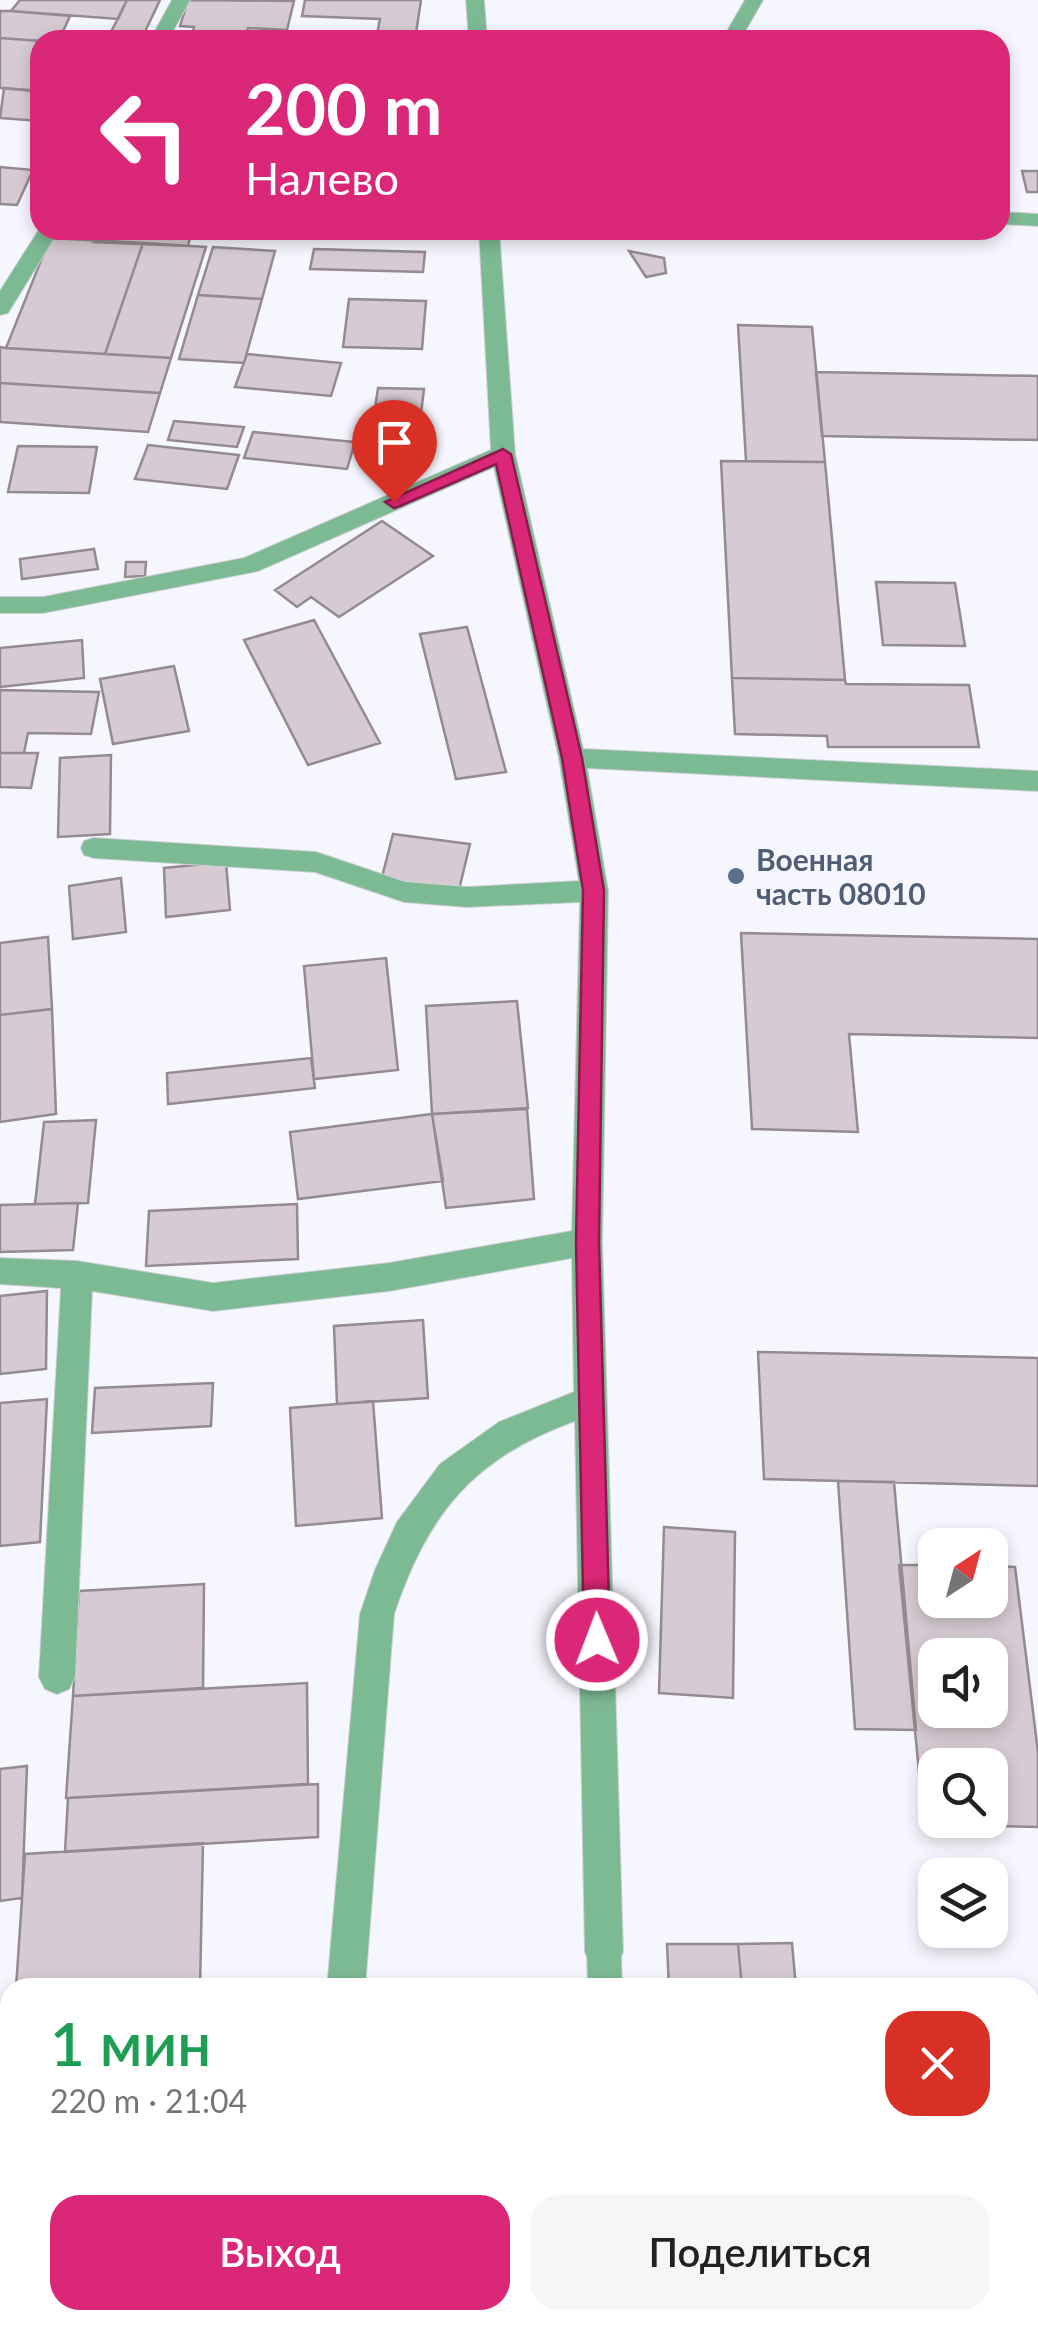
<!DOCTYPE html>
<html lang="ru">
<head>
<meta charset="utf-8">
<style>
	body { margin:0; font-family:Lato,sans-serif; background:#f6f6f6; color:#202124; height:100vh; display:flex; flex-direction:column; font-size:38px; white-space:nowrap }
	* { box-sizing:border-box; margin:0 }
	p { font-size:32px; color:#757577 }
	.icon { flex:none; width:55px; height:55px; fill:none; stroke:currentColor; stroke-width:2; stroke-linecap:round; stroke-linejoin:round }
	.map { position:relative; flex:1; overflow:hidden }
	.drawer { position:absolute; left:0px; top:1978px; width:1040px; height:352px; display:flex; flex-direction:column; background:#fff; border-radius:30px 30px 0 0; box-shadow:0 5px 15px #0003 }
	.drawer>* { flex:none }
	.guide { position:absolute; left:30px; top:30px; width:980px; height:210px; border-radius:30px; box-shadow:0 5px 15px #0003; background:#db2777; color:#fff; overflow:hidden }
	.needle { width:65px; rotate:36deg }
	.controls { position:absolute; left:918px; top:1528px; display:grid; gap:20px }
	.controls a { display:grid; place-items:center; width:90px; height:90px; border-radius:20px; background:#fff; box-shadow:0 5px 15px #0003; font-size:50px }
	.pin { position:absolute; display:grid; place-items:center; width:85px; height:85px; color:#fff; margin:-102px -42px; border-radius:50% 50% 50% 0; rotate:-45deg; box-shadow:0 0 10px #0007 }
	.pin .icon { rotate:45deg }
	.me { position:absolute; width:110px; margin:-55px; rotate:359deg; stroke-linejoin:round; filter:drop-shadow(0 0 8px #0008) }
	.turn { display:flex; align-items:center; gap:35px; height:210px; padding:0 50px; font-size:45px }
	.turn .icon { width:130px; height:130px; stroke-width:2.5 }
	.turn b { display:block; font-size:70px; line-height:85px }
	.round { display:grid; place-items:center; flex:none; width:105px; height:105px; border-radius:30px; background:#f6f6f6 }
	.headline { display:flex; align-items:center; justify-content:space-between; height:170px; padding:0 50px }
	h1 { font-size:60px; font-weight:600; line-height:75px; color:#1e9e55 }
	.action { display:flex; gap:20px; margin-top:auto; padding:20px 50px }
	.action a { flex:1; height:115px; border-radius:30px; background:#db2777; color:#fff; font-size:40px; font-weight:600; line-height:115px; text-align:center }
	.action a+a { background:#f6f6f6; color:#202124 }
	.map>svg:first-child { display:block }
	.building { fill:#d6cbd2; stroke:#948a90; stroke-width:2.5; fill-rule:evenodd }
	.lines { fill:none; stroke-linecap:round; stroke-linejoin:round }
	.lane-casing { stroke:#cfd0d7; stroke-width:2 }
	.street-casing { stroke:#cfd0d7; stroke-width:2 }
	.lane { fill:#7cba94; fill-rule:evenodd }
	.street { fill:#7cba94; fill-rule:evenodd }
	.route { fill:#db2777; stroke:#8e194d; stroke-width:2.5 }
	.service-dot { fill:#5c6f8a; stroke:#f6f7fe; stroke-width:4 }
	.labels { text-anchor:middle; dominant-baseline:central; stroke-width:8; stroke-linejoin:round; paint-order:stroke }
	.service-label { font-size:30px; font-weight:bold; fill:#4e5e75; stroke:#f6f7fe; text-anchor:start }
</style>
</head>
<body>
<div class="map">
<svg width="1038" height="2328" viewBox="0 0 1038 2328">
	<rect width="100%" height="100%" fill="#f6f7fe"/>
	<path class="building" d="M20 0H127L118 19 11 11Z
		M127 0H160L141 40H107Z
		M188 0 294 1 287 30 248 28 245 40H168L191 39 194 27 180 26Z
		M305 0H421L415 40H376L380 19 302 16Z
		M0 11H11L70 16 59 40 40 41 0 38Z
		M0 38 40 41V78L34 91 0 88Z
		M4 88 40 91V121L0 118Z
		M0 167 33 170 17 205 0 204Z
		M1022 171H1038V192H1027Z
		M97 230H192L188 246 93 242Z
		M50 238 143 243 105 354 6 348Z
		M143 243 206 247 171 358 105 354Z
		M213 247 275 251 262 299 198 295Z
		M314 249 425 252 423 272 310 269Z
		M629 251 664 258 666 273 646 277Z
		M198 295 262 299 244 363 179 359Z
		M349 299 426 301 422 349 343 347Z
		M738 325 812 327 825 462 746 461Z
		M0 347 6 348 171 358 160 393 0 383Z
		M247 354 341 363 331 396 235 387Z
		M816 372 1038 376V440L822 436Z
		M0 383 160 393 148 432 0 422Z
		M378 388 424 389 419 430 372 429Z
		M174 421 244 427 237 447 168 440Z
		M253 432 355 442 347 469 244 458Z
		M148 445 239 455 227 489 135 479Z
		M18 446 97 447 89 493 8 492Z
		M721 461 825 462 845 680 732 678Z
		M382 521 433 556 339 617 311 597 297 607 275 590Z
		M94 549 98 569 22 579 20 559Z
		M126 562H146L145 576 125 577Z
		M876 582 955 583 965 646 883 645Z
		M314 620 380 743 308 765 244 640Z
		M467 627 506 772 456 779 420 634Z
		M82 640 84 678 0 687V648Z
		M174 666 189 731 113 744 100 679Z
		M732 678 845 680 846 684 969 685 979 747H828L827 736 735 734Z
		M0 690 99 692 91 734 28 733 24 753H0Z
		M0 753H38L31 788 0 787Z
		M111 755 110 834 58 837 60 758Z
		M393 834 470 844 459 890 381 881Z
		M226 862 230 910 166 917 164 868Z
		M121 878 126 932 73 939 69 886Z
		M741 933 1038 939V1038L849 1034 858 1132 752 1129Z
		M48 937 52 1009 0 1015V943Z
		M386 958 398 1070 314 1079 304 966Z
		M517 1001 528 1108 432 1114 426 1006Z
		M52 1009 56 1114 0 1122V1015Z
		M311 1058 315 1088 168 1104 167 1073Z
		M527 1109 534 1199 446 1208 432 1114Z
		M432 1114 443 1181 298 1199 290 1132Z
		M96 1120 88 1203 35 1204 44 1122Z
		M78 1203 73 1250 0 1252V1205Z
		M297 1204 298 1259 146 1266 149 1211Z
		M47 1291 46 1369 0 1374V1296Z
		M423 1320 428 1398 337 1404 334 1326Z
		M758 1352 1038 1358V1486L764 1479Z
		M213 1383 211 1426 92 1433 95 1388Z
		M47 1399 40 1542 0 1546V1403Z
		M373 1401 382 1518 296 1526 290 1408Z
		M838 1481 894 1482 916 1730 855 1729Z
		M664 1527 735 1532 733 1698 659 1693Z
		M899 1565H935V1600H990V1566L1015 1567 1038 1752V1827L924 1824ZM935 1655H990V1710H935ZM935 1765H990V1820H935Z
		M204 1584 203 1688 73 1696 79 1591Z
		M307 1683 308 1784 66 1798 73 1696Z
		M27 1766 22 1898 0 1901V1769Z
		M318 1784V1837L65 1852 68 1798Z
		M203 1843 200 1988H16L25 1854Z
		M792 1943 796 1988H742L738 1944Z
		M667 1944H738L742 1988H669Z"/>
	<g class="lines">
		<g class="lane-casing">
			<path id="lane" d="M745 0H763L740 40H722Z
				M1000 212 1038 214V226L1000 224Z
				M604 1935 616 1940 621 1952 622 1988H588L587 1952 592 1940Z
				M591 2320H629V2328H591Z"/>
		</g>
		<g class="street-casing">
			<path id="street" d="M172 0H190L168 40H150Z
				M466 0H484L487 40H469Z
				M40 228 59 230 8 313 0 315V291Z
				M479 230H499L515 454 583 749 1038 771V791L587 768 608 891 602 1242 623 1952 617 1965 604 1971 591 1965 585 1952 575 1421C473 1458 428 1513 394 1614L365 1988H327L360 1614 375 1570 397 1522 440 1464 499 1422 574 1392 572 1258 389 1291 213 1311 92 1291 75 1677 69 1689 57 1694 45 1689 39 1677 61 1288 0 1284V1258L77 1261 213 1283 389 1263 572 1231 580 902 467 907 404 902 315 872 94 858 84 855 81 848 84 841 94 838 316 852 405 882 467 887 579 881 559 758 494 467 258 571 43 613H0V597H43L244 558 491 450Z
				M10 2171V2211L0 2214V2174Z"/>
		</g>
		<use href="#lane" class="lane"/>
		<use href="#street" class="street"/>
	</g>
	<path class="route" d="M503 449 511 454 582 758 604 890 599 1242 610 1640 606 1650 597 1653 587 1650 584 1640 576 1242 583 890 562 758 496 464 400 506 394 508 385 502Z"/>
	<circle class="service-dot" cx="736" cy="876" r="10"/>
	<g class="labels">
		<g class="service-label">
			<text x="756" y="859">Военная<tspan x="756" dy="34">часть 08010</tspan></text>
		</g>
	</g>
</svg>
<div class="controls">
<a><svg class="needle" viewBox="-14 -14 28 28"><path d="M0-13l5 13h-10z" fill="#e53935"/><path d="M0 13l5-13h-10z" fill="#757577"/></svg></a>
<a><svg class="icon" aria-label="sound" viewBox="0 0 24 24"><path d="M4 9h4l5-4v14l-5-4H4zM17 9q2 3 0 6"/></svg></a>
<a><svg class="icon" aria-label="search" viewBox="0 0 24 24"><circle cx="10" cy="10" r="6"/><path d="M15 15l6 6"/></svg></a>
<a><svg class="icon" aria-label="layers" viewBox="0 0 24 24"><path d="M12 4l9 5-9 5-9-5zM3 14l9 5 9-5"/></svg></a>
</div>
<div class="pin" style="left:394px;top:502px;background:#d93025"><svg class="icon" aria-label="arrive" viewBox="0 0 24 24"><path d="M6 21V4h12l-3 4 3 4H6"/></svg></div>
<svg class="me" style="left:597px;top:1640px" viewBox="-20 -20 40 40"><circle r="17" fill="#db2777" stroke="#fff" stroke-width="3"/><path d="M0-11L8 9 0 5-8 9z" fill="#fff"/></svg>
<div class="guide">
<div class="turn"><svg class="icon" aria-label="left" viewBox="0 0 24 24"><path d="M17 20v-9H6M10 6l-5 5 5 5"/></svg><div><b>200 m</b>Налево</div></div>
</div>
<section class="drawer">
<div class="headline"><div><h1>1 мин</h1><p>220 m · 21:04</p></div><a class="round" style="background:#d93025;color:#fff"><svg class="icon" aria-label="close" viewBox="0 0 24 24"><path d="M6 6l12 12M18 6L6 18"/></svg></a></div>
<div class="action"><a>Выход</a><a>Поделиться</a></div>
</section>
</div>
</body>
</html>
